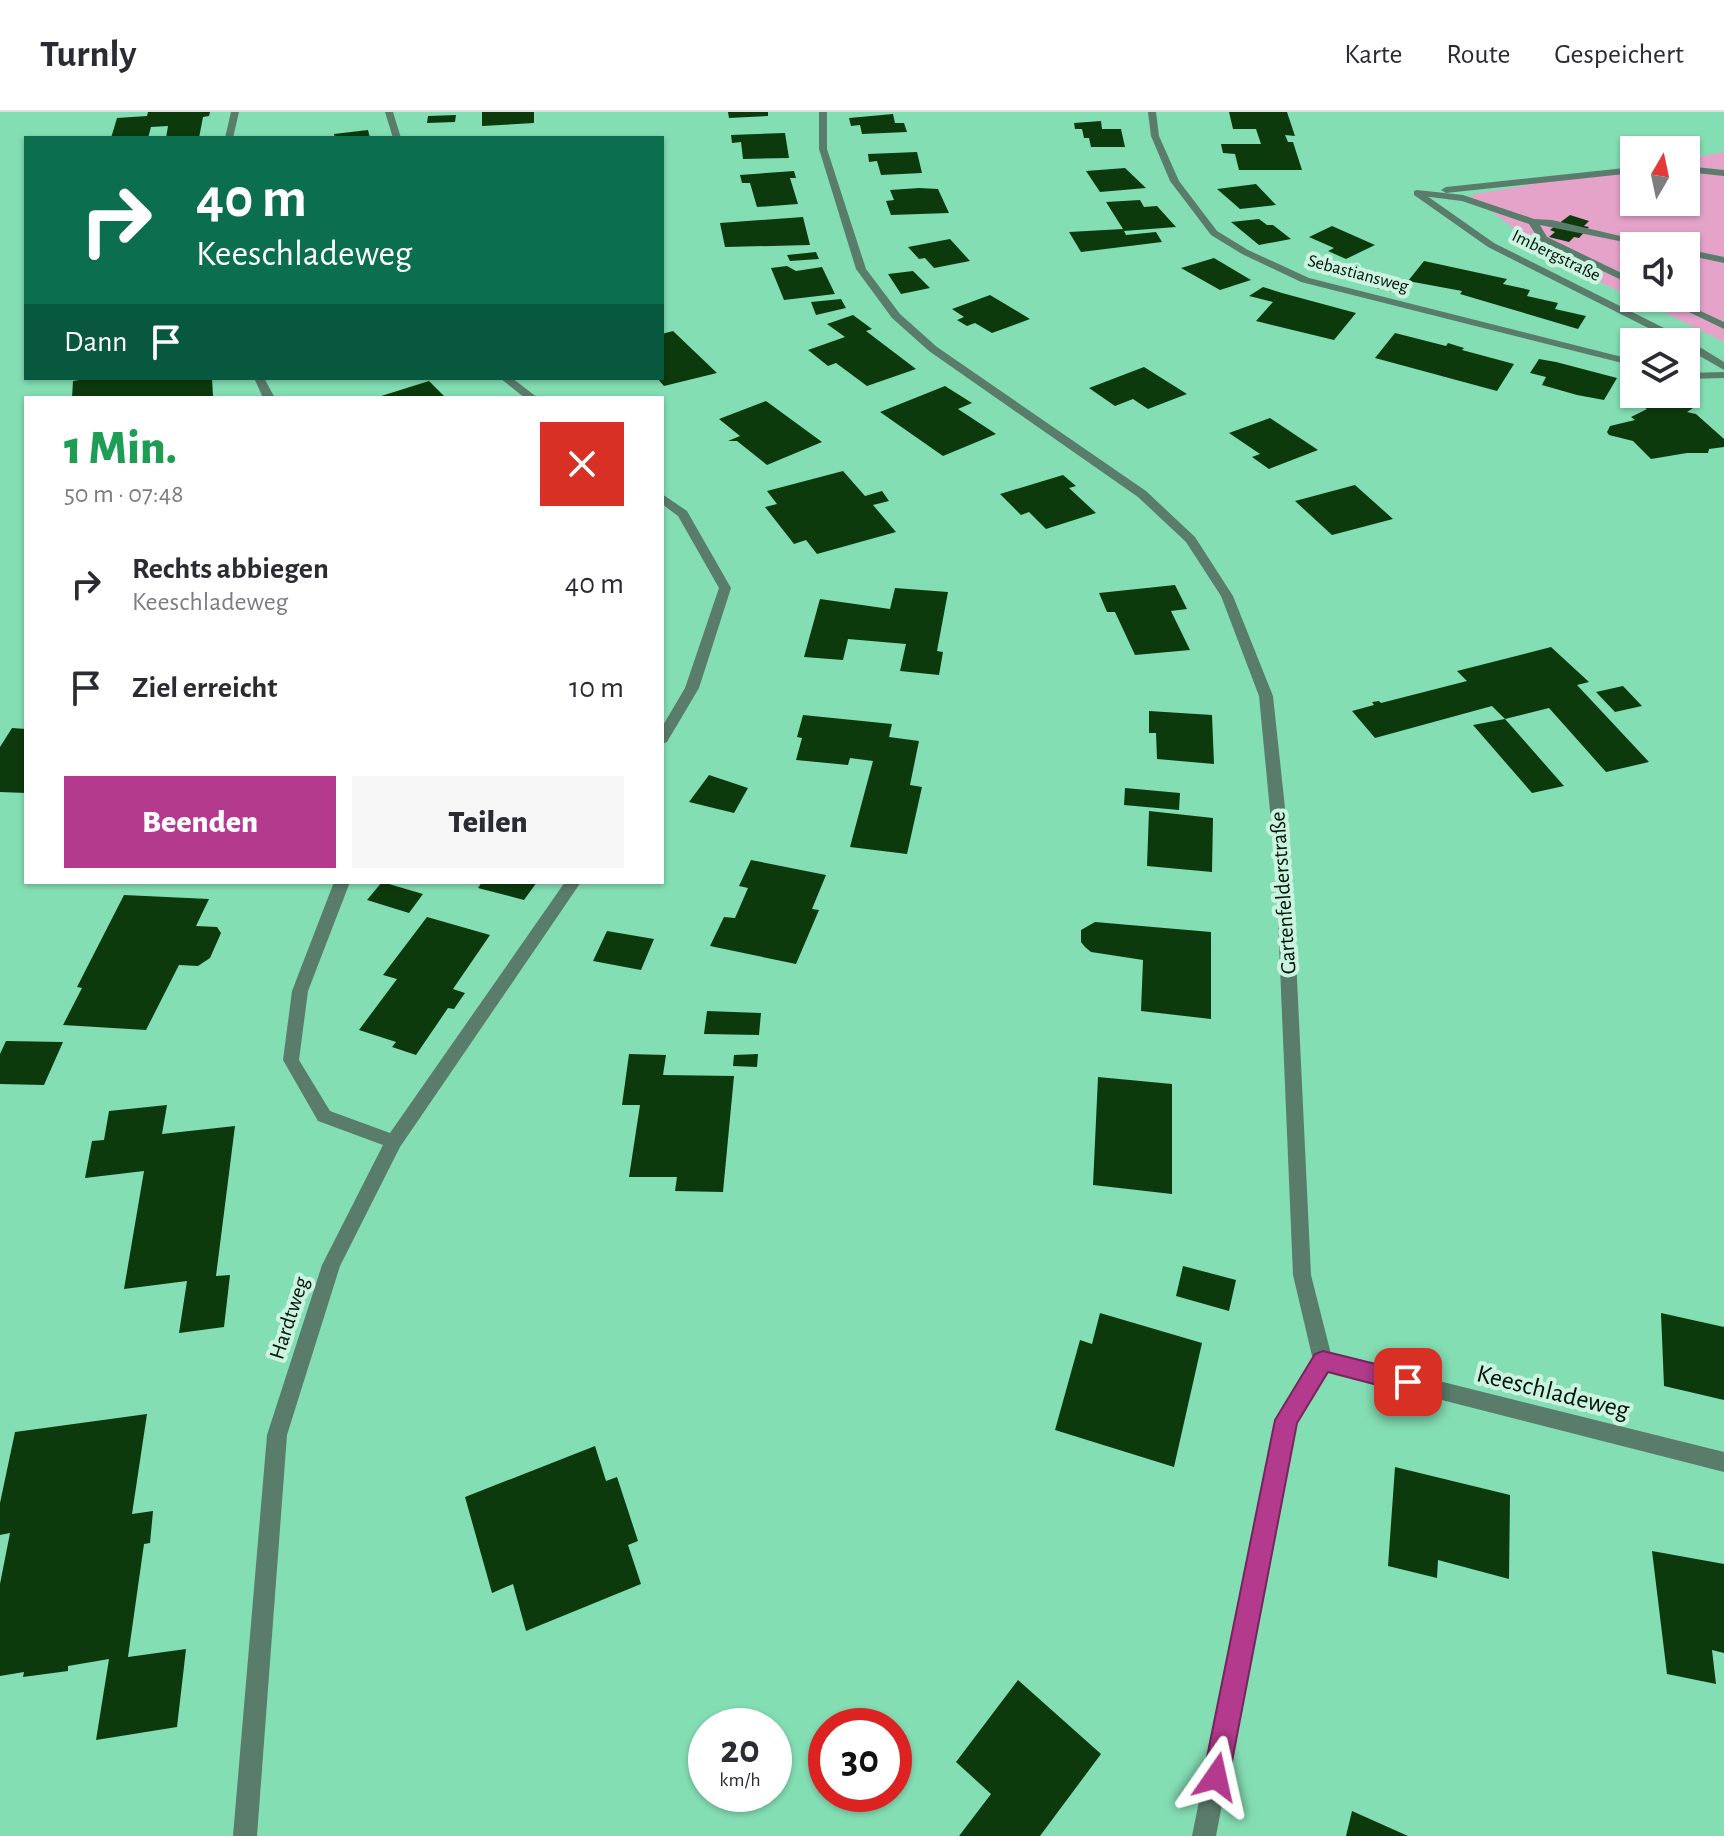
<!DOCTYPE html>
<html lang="de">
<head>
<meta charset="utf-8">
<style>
	body { margin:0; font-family:"Alegreya Sans",sans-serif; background:#f7f7f7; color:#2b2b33; height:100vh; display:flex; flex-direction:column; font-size:30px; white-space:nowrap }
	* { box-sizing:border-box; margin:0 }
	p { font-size:26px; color:#7c7c81 }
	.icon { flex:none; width:44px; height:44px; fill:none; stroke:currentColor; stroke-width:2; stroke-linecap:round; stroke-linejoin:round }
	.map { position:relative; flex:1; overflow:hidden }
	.details { position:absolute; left:24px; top:284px; width:640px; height:488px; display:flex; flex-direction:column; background:#fff; border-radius:0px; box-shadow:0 2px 6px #0004 }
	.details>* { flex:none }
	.banner { position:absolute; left:24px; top:24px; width:640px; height:244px; border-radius:0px; box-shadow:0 2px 6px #0004; background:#0b6e4f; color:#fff; overflow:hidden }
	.needle { width:52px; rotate:9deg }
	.buttons { position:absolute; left:1620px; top:24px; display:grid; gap:16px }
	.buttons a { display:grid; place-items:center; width:80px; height:80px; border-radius:0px; background:#fff; box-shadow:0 2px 6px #0004; font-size:40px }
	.speed { position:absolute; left:688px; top:1596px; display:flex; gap:16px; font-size:40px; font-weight:700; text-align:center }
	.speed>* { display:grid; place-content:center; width:104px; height:104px; border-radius:50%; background:#fff; box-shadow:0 2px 6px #0004; line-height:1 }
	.speed small { font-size:20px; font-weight:400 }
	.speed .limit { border:12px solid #d22; background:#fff; color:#111 }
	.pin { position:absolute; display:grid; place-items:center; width:68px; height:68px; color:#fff; margin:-34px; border-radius:16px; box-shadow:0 4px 12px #0006 }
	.me { position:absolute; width:88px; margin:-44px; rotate:11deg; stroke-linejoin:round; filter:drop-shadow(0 0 6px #0008) }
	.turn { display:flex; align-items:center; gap:28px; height:168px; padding:0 40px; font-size:36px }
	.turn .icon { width:104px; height:104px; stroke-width:2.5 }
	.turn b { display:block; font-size:56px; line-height:68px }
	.then { display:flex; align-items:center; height:76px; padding:0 40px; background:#0003; gap:16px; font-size:30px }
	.round { display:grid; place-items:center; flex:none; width:84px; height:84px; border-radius:0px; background:#f7f7f7 }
	.summary { display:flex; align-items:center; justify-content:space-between; height:136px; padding:0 40px }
	h1 { font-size:48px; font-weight:800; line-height:60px; color:#1e9e55 }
	.primary-button { display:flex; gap:16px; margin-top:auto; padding:16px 40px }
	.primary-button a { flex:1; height:92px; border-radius:0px; background:#b43a8d; color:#fff; font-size:32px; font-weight:800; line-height:92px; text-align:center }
	.primary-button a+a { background:#f7f7f7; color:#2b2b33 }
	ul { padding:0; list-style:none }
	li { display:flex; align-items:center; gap:24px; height:104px; padding:0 40px }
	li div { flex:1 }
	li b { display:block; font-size:30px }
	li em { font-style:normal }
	header { display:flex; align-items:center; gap:48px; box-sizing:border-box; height:112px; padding:0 40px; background:#fff; border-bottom:2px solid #e1e1e2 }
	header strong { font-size:38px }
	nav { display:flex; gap:44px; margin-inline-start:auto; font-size:28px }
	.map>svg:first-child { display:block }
	.green { fill:#e5a3ca }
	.building { fill:#0d3a0c }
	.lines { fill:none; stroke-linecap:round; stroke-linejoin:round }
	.lane { fill:#5a7c6b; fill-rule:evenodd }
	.street { fill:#5a7c6b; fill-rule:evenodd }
	.route { fill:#b43a8d; stroke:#75265c; stroke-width:2 }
	.labels { text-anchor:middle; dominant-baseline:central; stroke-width:8; stroke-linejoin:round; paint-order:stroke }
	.far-street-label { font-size:18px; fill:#001107; stroke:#caf4df }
	.street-label { font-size:22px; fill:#001107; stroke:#caf4df }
	.near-street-label { font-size:26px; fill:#001107; stroke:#caf4df }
</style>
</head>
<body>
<header>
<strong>Turnly</strong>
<nav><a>Karte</a><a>Route</a><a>Gespeichert</a></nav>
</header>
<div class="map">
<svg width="1724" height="1724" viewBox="0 0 1724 1724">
	<rect width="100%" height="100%" fill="#84deb4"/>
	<path class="green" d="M1724 40V230L1635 186H1686V134H1634V186L1559 151 1470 83 1634 55V90H1686V47Z"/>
	<path class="building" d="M148 0H210L209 4 203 5 199 26H166L168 14 151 15 148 26H111L117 6 147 4Z
		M482 0H534V11L482 14Z
		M728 0H768V4L729 6Z
		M1229 0H1287L1295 24 1285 23 1288 30H1293L1302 58H1239L1235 42 1223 41 1221 32H1261L1256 17H1233Z
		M893 2 895 11H904L907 20 862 22 860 13 851 14 849 6Z
		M456 3 455 10 427 11 428 4Z
		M1101 9 1102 17H1121L1125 35H1091L1089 26H1084L1082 17H1075L1074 11Z
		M368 18 370 26H335L334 22Z
		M785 21 789 46 743 47 741 30 732 31 731 23Z
		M917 40 922 61 881 63 877 49 869 50 868 42Z
		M1125 56 1146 76 1100 80 1086 59Z
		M794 59 796 66H790L798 92 757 95 750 71H742L740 63Z
		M1256 72 1276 93 1240 97 1217 77Z
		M919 76 938 77 949 101 891 103 886 89 894 88 890 78Z
		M1140 88 1144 95 1157 94 1176 115 1124 119 1126 123 1156 120 1162 130 1081 140 1069 120 1123 117 1106 90Z
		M1570 103 1589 109 1584 114 1589 115 1579 126 1574 125 1569 130 1549 125 1555 120 1550 118Z
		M803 105 810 133 725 135 720 111Z
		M1259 107 1267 113H1273L1291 127 1259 133 1231 110Z
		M1332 114 1375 133 1346 147 1328 139 1334 136 1309 125Z
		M950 127 970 149 934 156 925 146 919 147 908 135Z
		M816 140 819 147 790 149 787 143Z
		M1214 146 1251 168 1220 178 1181 156Z
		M1424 149 1507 167 1503 172 1530 178 1527 184 1558 191 1555 197 1586 204 1578 217 1460 182 1462 179 1408 169Z
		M787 154 796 159 822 155 835 182 784 188 771 156Z
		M913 159 930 176 901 182 888 162Z
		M1378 161 1408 169 1398 181 1368 174Z
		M1263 175 1282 181 1356 201 1334 228 1256 209 1273 190 1249 184Z
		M990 183 1030 207 992 221 975 211 967 214 957 208 964 205 952 197Z
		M841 187 846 196 816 203 811 190Z
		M853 203 872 217 866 219 916 257 867 274 836 251 828 254 808 238 845 225 827 212Z
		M673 219 717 261 664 274 657 266H662V222Z
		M1395 221 1446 234 1448 231 1464 236 1462 238 1514 252 1497 279 1375 246Z
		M1539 247 1556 250 1617 266 1604 288 1577 283 1542 273 1546 265 1530 261Z
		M1144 255 1187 282 1148 297 1133 287 1115 294 1089 276Z
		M92 266H212L213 284 72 286 73 269Z
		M429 269 446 286H378V285Z
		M945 274 972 291 958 297 996 322 943 344 880 300Z
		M1647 282H1663L1693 296 1687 300 1696 302 1724 327V335L1709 337 1708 341H1687L1651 347 1633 329 1609 323 1607 320 1610 314 1635 308 1631 305 1647 297 1632 289Z
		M766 289 822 330 767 353 737 329H728L740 324 719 307Z
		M1270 306 1318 338 1269 357 1252 345 1260 342 1229 321Z
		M843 359 865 384 882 379 889 389 873 393 896 420 817 442 806 428 794 432 765 395 777 392 767 379Z
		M1063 363 1076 374 1069 376 1096 401 1046 417 1029 400 1021 403 1000 382Z
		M1355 373 1393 407 1332 423 1295 389Z
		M1175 473 1187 497 1171 499 1190 538 1135 543 1115 500H1107L1099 481Z
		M895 476 948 480 937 539 943 540 939 563 900 559 906 532 848 527 843 548 804 545 820 487 890 497Z
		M1551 535 1589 570 1577 573 1649 650 1606 660 1549 596 1505 607 1492 594 1375 626 1352 599 1374 593 1372 590 1379 589 1381 591 1467 569 1457 559Z
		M1623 574 1642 594 1615 600 1596 580Z
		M1149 599 1212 603 1214 652 1157 647 1156 621H1149Z
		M803 603 892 612 889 625 919 629 910 673 922 675 907 742 850 735 873 649 850 646 848 653 796 648 802 626 797 625Z
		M1505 607 1564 674 1532 681 1473 613Z
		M12 616 26 617V681L0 680V635Z
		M709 663 748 676 734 701 689 690Z
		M1125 676 1180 681 1179 698 1124 693Z
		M1149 699 1213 706 1212 760 1147 754Z
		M751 748 826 763 812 797 819 798 796 852 710 834 724 805 735 806 748 776 739 774Z
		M382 770 423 782 409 801 367 788Z
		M482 770H537L524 788 478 776Z
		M124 783 209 787 196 814 217 815 221 821 210 846 198 854 179 853 146 918 63 913 82 876 77 875Z
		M427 805 490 823 453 877 465 881 454 897 448 896 416 943 392 935 396 930 359 918 397 867 383 863Z
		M1095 810 1211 820V907L1141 899 1143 848 1091 840 1085 835 1081 830V818Z
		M607 819 654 827 641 858 593 849Z
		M707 899 761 901 759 923 704 922Z
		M6 929 63 930 44 973 0 972V942Z
		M629 942 666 943 663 963 734 964 723 1080 675 1079 677 1065H629L640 993H622Z
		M758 942 757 955 733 954 734 943Z
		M1098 965 1172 972V1082L1093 1073Z
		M167 993 162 1022 235 1014 216 1164 230 1163 224 1215 179 1221 187 1169 124 1177 144 1059 85 1066 92 1029 104 1028 109 999Z
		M1183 1154 1236 1168 1229 1199 1176 1184Z
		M1100 1201 1202 1231 1174 1355 1055 1318 1080 1228 1092 1232Z
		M1661 1201 1724 1215V1288L1664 1274Z
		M147 1302 132 1402 153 1399 150 1431 144 1432 128 1545 186 1537 177 1615 96 1628 109 1547 68 1554V1559L23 1565 24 1560 0 1564V1472L10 1421 0 1423V1391L15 1320Z
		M595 1334 606 1369 617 1365 638 1429 628 1433 641 1472 526 1519 513 1472 492 1481 465 1385Z
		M1395 1355 1510 1383 1509 1467 1438 1448 1437 1466 1388 1454Z
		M1652 1439 1724 1452V1541L1712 1538 1716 1572 1667 1562Z
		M1018 1568 1101 1642 1040 1724H959L991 1682 956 1650Z
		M1352 1699 1408 1724H1346Z"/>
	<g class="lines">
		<path class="lane" d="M1686 54 1724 58V64L1686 60Z
			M1634 55V61L1446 81 1441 78 1446 75Z
			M1417 78 1463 83 1534 107 1552 108 1663 134H1644L1540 113 1547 125 1634 167V174L1540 129 1529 112 1462 89 1414 83V79Z
			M1686 137 1724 145V151L1686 143Z
			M1660 186H1673L1724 210V217Z"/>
		<path class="street" d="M231 0H239L233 26H225Z
			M385 0H393L401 26H393Z
			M819 0H827V37L866 157 900 202 937 235 1146 379 1195 425 1233 484 1273 584 1292 761 1311 1163 1331 1242 1724 1340V1360L1328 1259 1295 1311 1216 1724H1192L1276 1308 1313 1248 1293 1163 1276 761 1259 584 1221 484 1186 430 1138 385 929 239 892 206 856 157 819 37Z
			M1148 0H1156L1159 24 1179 69 1217 119 1248 138 1309 166 1634 248V254L1301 170 1242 142 1211 123 1170 69 1151 24Z
			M1414 79H1420L1494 131 1690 229 1724 250V258L1686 236V230H1676L1488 135 1414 83Z
			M1724 260V266L1686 267V261Z
			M254 266H264L275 286H263Z
			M500 266H512L538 286H525Z
			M662 382 687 399 731 476 699 576 667 630 662 632V615L685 576 719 476 678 404 662 392Z
			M334 770H350L308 879 299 948 330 999 390 1021 565 770H581L400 1035 340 1154 287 1323 257 1724H233L267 1323 322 1153 383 1033 318 1009 283 948 292 879Z"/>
	</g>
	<path class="route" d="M1323 1239 1408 1260 1416 1263 1419 1270 1416 1278 1408 1281 1328 1260 1297 1311 1229 1665 1225 1674 1216 1678 1206 1674 1203 1665 1275 1308 1315 1242Z"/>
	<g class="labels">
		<g class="far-street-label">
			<text transform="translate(1556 144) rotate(26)">Imbergstraße</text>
			<text transform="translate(1358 162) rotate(15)">Sebastiansweg</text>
		</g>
		<g class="street-label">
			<text transform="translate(1283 781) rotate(-94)">Gartenfelderstraße</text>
			<text transform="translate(289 1206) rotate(-72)">Hardtweg</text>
		</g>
		<g class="near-street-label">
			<text transform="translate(1553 1280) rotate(14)">Keeschladeweg</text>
		</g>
	</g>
</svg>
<div class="buttons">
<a><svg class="needle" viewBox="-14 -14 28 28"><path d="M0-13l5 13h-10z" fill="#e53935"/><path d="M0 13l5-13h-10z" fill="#7c7c81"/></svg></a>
<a><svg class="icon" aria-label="sound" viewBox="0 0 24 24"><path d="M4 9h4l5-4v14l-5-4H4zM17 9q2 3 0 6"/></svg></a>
<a><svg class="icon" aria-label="layers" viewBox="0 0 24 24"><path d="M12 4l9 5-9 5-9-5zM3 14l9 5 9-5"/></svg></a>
</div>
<div class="speed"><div>20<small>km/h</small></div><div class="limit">30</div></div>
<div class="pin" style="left:1408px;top:1270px;background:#d93025"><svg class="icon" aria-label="arrive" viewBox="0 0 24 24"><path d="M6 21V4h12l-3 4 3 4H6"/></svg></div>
<svg class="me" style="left:1216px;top:1665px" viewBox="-20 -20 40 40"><path d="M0-17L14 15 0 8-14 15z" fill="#b43a8d" stroke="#fff" stroke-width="4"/></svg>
<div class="banner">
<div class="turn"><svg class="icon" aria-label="right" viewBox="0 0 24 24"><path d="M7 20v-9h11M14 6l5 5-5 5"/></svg><div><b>40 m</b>Keeschladeweg</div></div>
<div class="then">Dann<svg class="icon" aria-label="arrive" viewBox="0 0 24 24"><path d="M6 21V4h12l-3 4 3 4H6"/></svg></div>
</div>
<section class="details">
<div class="summary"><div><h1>1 Min.</h1><p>50 m · 07:48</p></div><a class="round" style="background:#d93025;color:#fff"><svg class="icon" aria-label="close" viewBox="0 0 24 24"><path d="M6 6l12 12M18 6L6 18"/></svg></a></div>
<ul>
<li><svg class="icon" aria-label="right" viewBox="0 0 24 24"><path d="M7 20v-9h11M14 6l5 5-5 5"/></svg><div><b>Rechts abbiegen</b><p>Keeschladeweg</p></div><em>40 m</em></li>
<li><svg class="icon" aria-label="arrive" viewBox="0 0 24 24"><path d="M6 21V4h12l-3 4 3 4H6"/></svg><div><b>Ziel erreicht</b></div><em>10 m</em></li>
</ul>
<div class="primary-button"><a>Beenden</a><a>Teilen</a></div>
</section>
</div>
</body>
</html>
